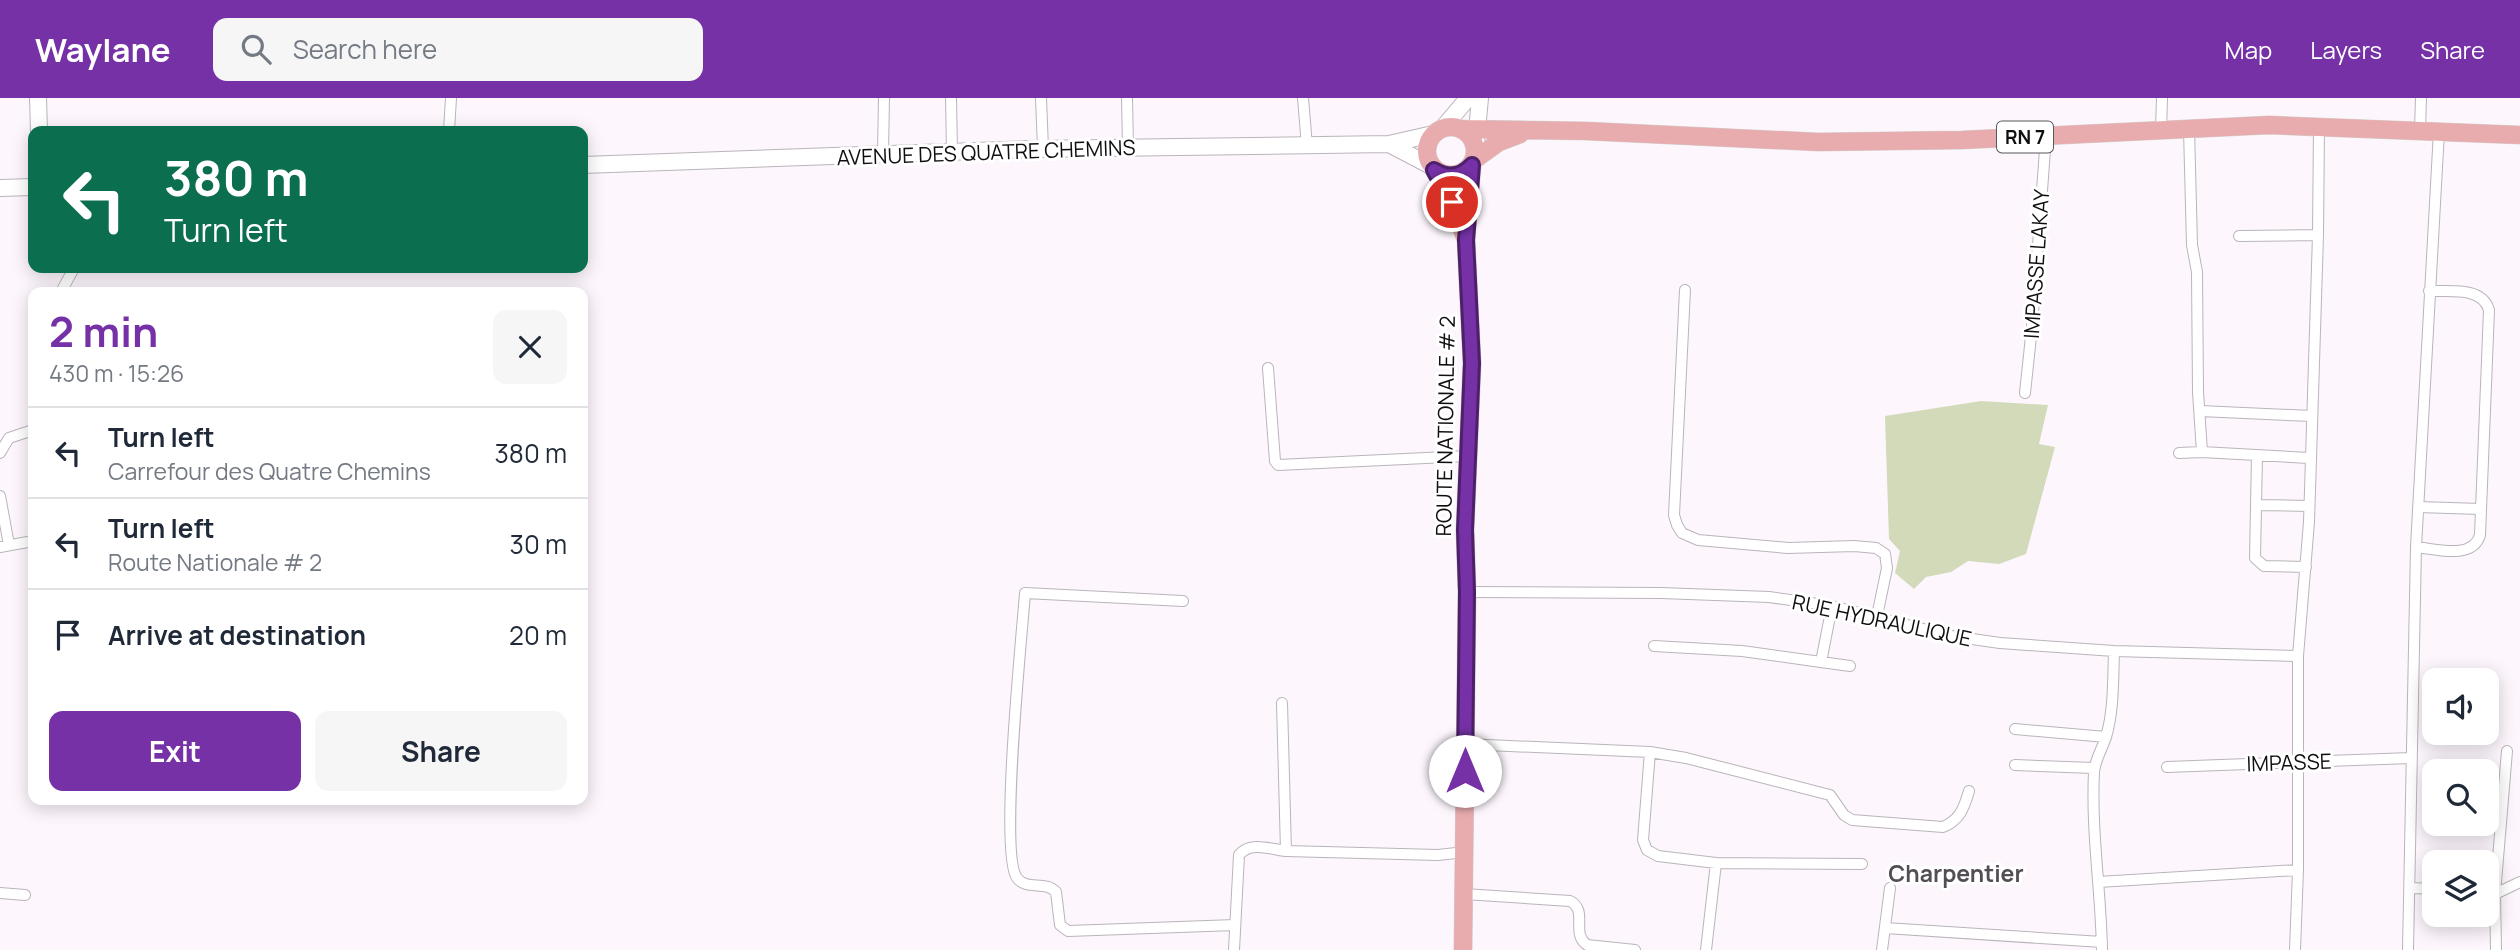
<!DOCTYPE html>
<html lang="en">
<head>
<meta charset="utf-8">
<style>
	body { margin:0; font-family:Manrope,sans-serif; background:#f6f6f7; color:#1f2937; height:100vh; display:flex; flex-direction:column; font-size:26px; white-space:nowrap }
	* { box-sizing:border-box; margin:0 }
	p { font-size:23px; color:#747a83 }
	.icon { flex:none; width:38px; height:38px; fill:none; stroke:currentColor; stroke-width:2; stroke-linecap:round; stroke-linejoin:round }
	.map { position:relative; flex:1; overflow:hidden }
	.side { position:absolute; left:28px; top:189px; width:560px; height:518px; display:flex; flex-direction:column; background:#fff; border-radius:14px; box-shadow:0 4px 18px #0003 }
	.side>* { flex:none }
	.banner { position:absolute; left:28px; top:28px; width:560px; height:147px; border-radius:14px; box-shadow:0 4px 18px #0003; background:#0b6e4f; color:#fff; overflow:hidden }
	.tools { position:absolute; left:2422px; top:570px; display:grid; gap:14px }
	.tools a { display:grid; place-items:center; width:77px; height:77px; border-radius:14px; background:#fff; box-shadow:0 4px 18px #0003; font-size:35px }
	.pin { position:absolute; display:grid; place-items:center; width:60px; height:60px; color:#fff; margin:-30px; border:4px solid #fff; border-radius:50%; box-shadow:0 2px 7px #0007 }
	.me { position:absolute; width:77px; margin:-38px; rotate:0deg; stroke-linejoin:round; filter:drop-shadow(0 0 5px #0008) }
	.turn { display:flex; align-items:center; gap:24px; height:147px; padding:0 21px; font-size:32px }
	.turn .icon { width:91px; height:91px; stroke-width:2.5 }
	.turn b { display:block; font-size:49px; line-height:60px }
	.round { display:grid; place-items:center; flex:none; width:74px; height:74px; border-radius:14px; background:#f6f6f7 }
	.headline { display:flex; align-items:center; justify-content:space-between; height:119px; padding:0 21px }
	h1 { font-size:42px; font-weight:700; line-height:52px; color:#7531a5 }
	.button { display:flex; gap:14px; margin-top:auto; padding:14px 21px }
	.button a { flex:1; height:80px; border-radius:14px; background:#7531a5; color:#fff; font-size:28px; font-weight:700; line-height:80px; text-align:center }
	.button a+a { background:#f6f6f7; color:#1f2937 }
	ul { padding:0; list-style:none }
	li { display:flex; align-items:center; gap:21px; height:91px; padding:0 21px; border-top:2px solid #e0e1e3 }
	li div { flex:1 }
	li b { display:block; font-size:26px }
	li em { font-style:normal }
	header { display:flex; align-items:center; gap:42px; box-sizing:border-box; height:98px; padding:0 35px; background:#7531a5; color:#fff }
	header strong { font-size:33px }
	nav { display:flex; gap:38px; margin-inline-start:auto; font-size:24px }
	.search { width:490px; height:63px; background:#f6f6f7; display:flex; align-items:center; gap:18px; box-sizing:border-box; padding:0 24px; border-radius:14px; color:#747a83; font-size:26px }
	.map>svg:first-child { display:block }
	.green { fill:#d2daba }
	.lines { fill:none; stroke-linecap:round; stroke-linejoin:round }
	.street-casing { stroke:#bab4bb; stroke-width:12 }
	.secondary-casing { stroke:#bab4bb; stroke-width:18 }
	.primary-casing { stroke:#d4d4d4; stroke-width:19 }
	.street { stroke:#fff; stroke-width:10 }
	.secondary { stroke:#fff; stroke-width:16 }
	.primary { stroke:#e8acae; stroke-width:18 }
	.route-casing { stroke:#4c206b; stroke-width:18 }
	.route { stroke:#7531a5; stroke-width:12 }
	.labels { text-anchor:middle; dominant-baseline:central; stroke-width:6; stroke-linejoin:round; paint-order:stroke }
	.shield { fill:#fff; stroke:#585658; stroke-width:2 }
	.shield-label { font-size:19px; font-weight:bold; fill:#100e10 }
	.street-label { font-size:21px; fill:#100e10; stroke:#fff }
	.neighbourhood-label { font-size:23px; font-weight:bold; fill:#534e54; stroke:#fff }
</style>
</head>
<body>
<header>
<strong>Waylane</strong>
<div class="search"><svg class="icon" aria-label="search" viewBox="0 0 24 24"><circle cx="10" cy="10" r="6"/><path d="M15 15l6 6"/></svg>Search here</div>
<nav><a>Map</a><a>Layers</a><a>Share</a></nav>
</header>
<div class="map">
<svg width="2520" height="852" viewBox="0 0 2520 852">
	<rect width="100%" height="100%" fill="#fdf7fd"/>
	<path class="green" d="M1981 303 2048 307 2039 346 2055 349 2026 456 1999 466 1968 463 1951 474 1926 479 1914 491 1895 475 1900 453 1889 441 1885 318Z"/>
	<g class="lines">
		<g class="street-casing">
			<path id="street" d="M951 0 952 54
				M1041 0 1043 51
				M1127 0 1128 49
				M1303 0 1307 48
				M2189 31 2192 147 2197 174 2198 294 2202 354 2309 360
				M2161 32 2162 0
				M2420 32 2421 0
				M449 33 451 0
				M883 56 884 0
				M2239 138 2318 137
				M1685 192 1674 417 1677 427 1682 435 1698 442 1788 450 1854 448 1876 450 1885 456 1887 470 1877 518
				M61 194 74 170
				M1268 270 1275 363 1278 367 1468 358
				M2025 295 2032 229 2046 38
				M2200 313 2311 318
				M0 355 9 340 33 332
				M2179 355 2202 354
				M2257 357 2255 460 2264 468 2306 469
				M0 398 9 447
				M2257 407 2309 408
				M2418 409 2481 411
				M0 449 33 443
				M2416 449C2436 451 2473 462 2480 437L2489 212C2482 188 2449 194 2429 193
				M1467 494 1661 495 1769 499 1832 508 1951 538 2000 545 2114 553 2298 558
				M1183 503 1025 495C1022 537 999 756 1017 780 1027 793 1045 782 1056 794L1060 827 1068 833 1235 827
				M1654 548 1742 553 1821 564 1832 508
				M1821 564 1850 568
				M2015 631 2106 639
				M1464 646 1650 654 1686 660 1830 697 1844 717 1852 722 1943 729C1960 722 1964 710 1969 693
				M1650 654 1643 742 1647 752 1658 758 1716 765 1862 766
				M2015 667 2094 670
				M2167 669 2411 660
				M1286 753 1438 757 1465 754
				M2098 784 2298 772
				M2411 790 2434 791
				M0 795 25 797
				M2487 795 2495 796 2520 784
				M1464 796 1570 803C1589 813 1570 835 1587 847L1635 852
				M1885 830 2102 844
				M1234 852 1239 757C1250 743 1270 751 1286 753L1282 605
				M1706 852 1716 765
				M1882 852 1890 790
				M2102 852C2101 793 2091 734 2094 674 2095 662 2102 651 2106 639 2114 612 2113 581 2114 553
				M2295 852 2298 772V558L2309 424 2318 137 2319 28
				M2408 852 2416 449 2439 33
				M2496 852 2495 796 2507 653"/>
		</g>
		<g class="secondary-casing">
			<path id="secondary" d="M38 0 39 33
				M1442 31 1468 0
				M1389 46 1431 68
				M1475 55 1480 0
				M583 67 1031 51 1389 46 1433 36
				M0 90 33 89"/>
		</g>
		<g class="primary-casing">
			<path id="primary" d="M1427 53a24 24 0 1 1 48 0a24 24 0 1 1-48 0Z
				M1460 31 1586 33 1818 44 1962 42 2269 27 2520 37
				M1474 62 1499 44 1520 36
				M1435 72 1452 104 1465 139
				M1463 852 1467 494 1465 432 1472 265 1466 142 1472 67"/>
		</g>
		<use href="#street" class="street"/>
		<use href="#secondary" class="secondary"/>
		<use href="#primary" class="primary"/>
	</g>
	<g class="lines">
		<g class="route-casing">
			<path id="route" d="M1452 104 1434 72C1448 81 1461 79 1472 67L1466 142 1472 265 1465 432 1467 494 1465 673"/>
		</g>
		<use href="#route" class="route"/>
	</g>
	<g class="labels">
		<rect class="shield" x="1997" y="23.5" width="56" height="31" rx="5"/>
		<g class="shield-label">
			<text x="2025" y="39">RN 7</text>
		</g>
		<g class="street-label">
			<text transform="translate(986 54) rotate(-2)">AVENUE DES QUATRE CHEMINS</text>
			<text transform="translate(2036 166) rotate(-86)">IMPASSE LAKAY</text>
			<text transform="translate(1445 328) rotate(-89)">ROUTE NATIONALE # 2</text>
			<text transform="translate(1882 522) rotate(12)">RUE HYDRAULIQUE</text>
			<text transform="translate(2289 664) rotate(-2)">IMPASSE</text>
		</g>
		<g class="neighbourhood-label">
			<text x="1956" y="775">Charpentier</text>
		</g>
	</g>
</svg>
<div class="tools">
<a><svg class="icon" aria-label="sound" viewBox="0 0 24 24"><path d="M4 9h4l5-4v14l-5-4H4zM17 9q2 3 0 6"/></svg></a>
<a><svg class="icon" aria-label="search" viewBox="0 0 24 24"><circle cx="10" cy="10" r="6"/><path d="M15 15l6 6"/></svg></a>
<a><svg class="icon" aria-label="layers" viewBox="0 0 24 24"><path d="M12 4l9 5-9 5-9-5zM3 14l9 5 9-5"/></svg></a>
</div>
<div class="pin" style="left:1452px;top:104px;background:#d93025"><svg class="icon" aria-label="arrive" viewBox="0 0 24 24"><path d="M6 21V4h12l-3 4 3 4H6"/></svg></div>
<svg class="me" style="left:1465px;top:673px" viewBox="-20 -20 40 40"><circle r="19" fill="#fff"/><path d="M0-13L10 11 0 6-10 11z" fill="#7531a5"/></svg>
<div class="banner">
<div class="turn"><svg class="icon" aria-label="left" viewBox="0 0 24 24"><path d="M17 20v-9H6M10 6l-5 5 5 5"/></svg><div><b>380 m</b>Turn left</div></div>
</div>
<section class="side">
<div class="headline"><div><h1>2 min</h1><p>430 m · 15:26</p></div><a class="round"><svg class="icon" aria-label="close" viewBox="0 0 24 24"><path d="M6 6l12 12M18 6L6 18"/></svg></a></div>
<ul>
<li><svg class="icon" aria-label="left" viewBox="0 0 24 24"><path d="M17 20v-9H6M10 6l-5 5 5 5"/></svg><div><b>Turn left</b><p>Carrefour des Quatre Chemins</p></div><em>380 m</em></li>
<li><svg class="icon" aria-label="left" viewBox="0 0 24 24"><path d="M17 20v-9H6M10 6l-5 5 5 5"/></svg><div><b>Turn left</b><p>Route Nationale # 2</p></div><em>30 m</em></li>
<li><svg class="icon" aria-label="arrive" viewBox="0 0 24 24"><path d="M6 21V4h12l-3 4 3 4H6"/></svg><div><b>Arrive at destination</b></div><em>20 m</em></li>
</ul>
<div class="button"><a>Exit</a><a>Share</a></div>
</section>
</div>
</body>
</html>
